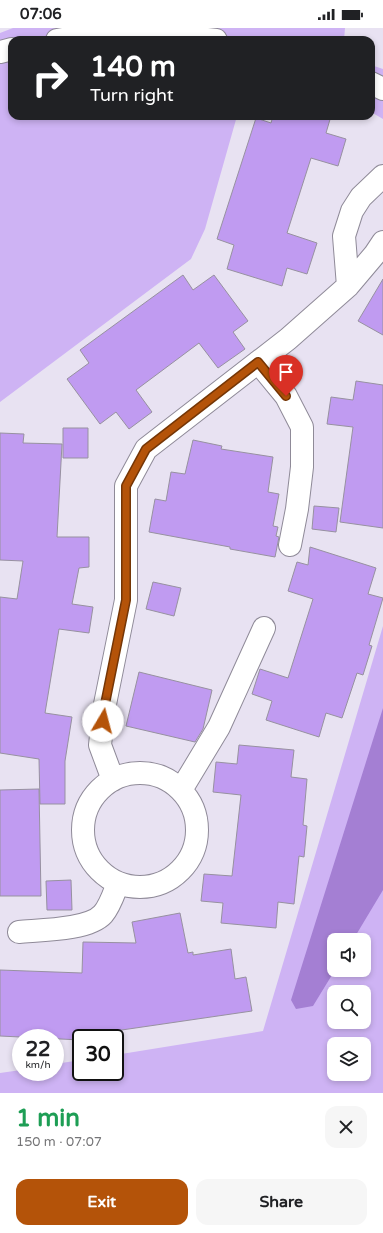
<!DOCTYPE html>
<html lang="en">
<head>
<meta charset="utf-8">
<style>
	body { margin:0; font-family:"Varela Round",sans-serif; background:#f6f6f6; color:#202124; height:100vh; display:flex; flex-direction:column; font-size:15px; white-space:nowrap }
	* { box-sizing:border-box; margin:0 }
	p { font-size:13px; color:#757577 }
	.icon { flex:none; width:22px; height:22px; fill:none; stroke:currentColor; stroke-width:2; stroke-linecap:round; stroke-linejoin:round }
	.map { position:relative; height:1065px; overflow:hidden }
	.side { display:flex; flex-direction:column; background:#fff; flex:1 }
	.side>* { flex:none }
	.guide { position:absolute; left:8px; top:8px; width:367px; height:84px; border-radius:12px; box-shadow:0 2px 6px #0003; background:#202124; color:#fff; overflow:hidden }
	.fabs { position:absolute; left:327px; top:905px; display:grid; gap:8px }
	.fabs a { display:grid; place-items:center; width:44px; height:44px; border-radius:8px; background:#fff; box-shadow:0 2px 6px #0003; font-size:20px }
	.speed { position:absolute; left:12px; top:1001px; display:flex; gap:8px; font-size:20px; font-weight:700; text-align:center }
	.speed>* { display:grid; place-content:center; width:52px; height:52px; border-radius:50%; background:#fff; box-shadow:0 2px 6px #0003; line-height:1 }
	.speed small { font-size:10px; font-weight:400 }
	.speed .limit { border:2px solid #111; border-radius:6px; background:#fff; color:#111 }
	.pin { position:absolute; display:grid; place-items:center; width:34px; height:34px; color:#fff; margin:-41px -17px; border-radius:50% 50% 50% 0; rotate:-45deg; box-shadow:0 0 4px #0007 }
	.pin .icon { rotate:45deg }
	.me { position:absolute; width:44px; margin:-22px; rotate:8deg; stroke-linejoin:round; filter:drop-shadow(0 0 3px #0008) }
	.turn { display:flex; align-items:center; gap:14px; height:84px; padding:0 16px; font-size:18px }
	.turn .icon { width:52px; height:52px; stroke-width:2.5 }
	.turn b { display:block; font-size:28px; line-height:34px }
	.round { display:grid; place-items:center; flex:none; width:42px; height:42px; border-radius:12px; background:#f6f6f6 }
	.summary { display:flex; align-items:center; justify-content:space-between; height:68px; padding:0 16px }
	h1 { font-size:24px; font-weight:700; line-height:30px; color:#1e9e55 }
	.primary-button { display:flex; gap:8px; margin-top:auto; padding:8px 16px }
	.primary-button a { flex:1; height:46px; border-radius:12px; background:#b45309; color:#fff; font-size:16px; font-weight:700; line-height:46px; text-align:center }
	.primary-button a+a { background:#f6f6f6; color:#202124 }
	.status { display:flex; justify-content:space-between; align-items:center; height:28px; padding:0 20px; background:#fff; direction:ltr }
	.status svg { height:11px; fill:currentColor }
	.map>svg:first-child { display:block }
	.green { fill:#ceb3f4; fill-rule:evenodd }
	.water { fill:#a47fd3 }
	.building { fill:#c09bf1; stroke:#9791a0 }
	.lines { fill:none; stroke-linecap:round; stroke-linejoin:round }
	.minor-casing { stroke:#8f8a98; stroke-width:24 }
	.minor { stroke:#fff; stroke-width:22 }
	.route-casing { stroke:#753606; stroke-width:10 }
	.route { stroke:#b45309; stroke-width:7 }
</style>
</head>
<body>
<div class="status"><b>07:06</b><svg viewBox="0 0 49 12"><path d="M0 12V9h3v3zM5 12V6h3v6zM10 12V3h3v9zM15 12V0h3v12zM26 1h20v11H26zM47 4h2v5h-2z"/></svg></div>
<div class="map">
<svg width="383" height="1065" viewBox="0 0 383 1065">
	<rect width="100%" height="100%" fill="#e8e2f2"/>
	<path class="green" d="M13 0H345L344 12H12V88H237L205 201 191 231 0 374V5Z
		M371 37 383 41V91L371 84Z
		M383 598V1065H0V1045L21 1042V1044H55V1036L81 1032V1044H115V1027L263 1003ZM334 912H364V942H334ZM334 964H364V994H334ZM334 1016H364V1046H334Z"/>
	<path class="water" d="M383 680V862L353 912H334L335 942 313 978 296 981 291 972Z"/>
	<path class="building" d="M273 88H331L326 105 346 111 338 138 311 130 287 205 317 215 307 246 287 240 282 258 227 241 234 217 217 211 256 90 271 95Z
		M183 247 193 262 214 247 248 293 233 304 245 321 218 340 199 315 136 362 152 384 129 401 116 384 100 396 67 351 89 335 80 322Z
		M383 251V307L358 293Z
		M356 353 383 357V500L340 494 353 399 327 396 331 369 353 372Z
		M63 400H88V430H63Z
		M0 405 24 406 23 415 62 416 57 509H89V539L79 540 72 576 93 579 89 605 59 601 45 685 72 689 65 733V776H40L39 731 0 725V569L17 571 23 533 0 532Z
		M193 412 222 418 221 421 273 429 268 464 279 466 273 498 278 499 276 508 279 509 275 529 230 521V519L149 504 155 471 166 473 171 444 185 446Z
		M314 478 339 480 336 504 312 501Z
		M310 519 376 540 368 566 383 570 369 617 372 618 363 647 357 645 342 690 326 685 319 709 266 692 272 673 252 666 260 641 288 650 313 571 288 563 297 534 308 537Z
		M153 554 181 560 174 588 146 581Z
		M139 644 212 662 203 701 195 714 126 698Z
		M239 717 294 722 291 749 307 751 303 797 307 798 304 829 299 828 294 876 278 874 276 900 221 895 223 875 201 873 204 846 232 848 241 767 213 764 216 734 237 736Z
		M39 761 41 868H0V762Z
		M71 852 72 882H47L46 853Z
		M180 885 188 925 193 924V927L231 921 235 951 246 949 252 983 108 1004V1010H81V1012L0 1008V942L82 945 83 914 136 915 132 894Z"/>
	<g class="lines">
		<g class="minor-casing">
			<path id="minor" d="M57 12 93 6 173 7 216 12
				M0 24 12 21
				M371 55 383 61
				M348 258 344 208 352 183 361 169 383 148
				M258 334 286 368 302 399V439L297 481 290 517
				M83 802a57 57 0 1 1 114 0a57 57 0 1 1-114 0Z
				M113 752 100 717 104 681 126 572V458L146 421 288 311 348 258 375 226 383 214
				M181 762 219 699 264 600
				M19 904C40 902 89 902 103 886 110 878 114 865 118 855"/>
		</g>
		<use href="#minor" class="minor"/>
	</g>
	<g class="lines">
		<g class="route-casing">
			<path id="route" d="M103 693 104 681 126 572V458L146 421 258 334 286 368"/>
		</g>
		<use href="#route" class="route"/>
	</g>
</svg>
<div class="fabs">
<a><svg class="icon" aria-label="sound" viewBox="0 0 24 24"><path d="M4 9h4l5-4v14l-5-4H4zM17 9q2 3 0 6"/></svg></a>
<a><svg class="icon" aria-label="search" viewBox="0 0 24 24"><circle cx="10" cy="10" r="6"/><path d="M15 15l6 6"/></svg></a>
<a><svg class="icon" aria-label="layers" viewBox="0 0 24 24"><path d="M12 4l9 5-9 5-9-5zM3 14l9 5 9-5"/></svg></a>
</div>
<div class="speed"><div>22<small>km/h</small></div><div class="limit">30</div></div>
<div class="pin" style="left:286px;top:368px;background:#d93025"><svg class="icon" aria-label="arrive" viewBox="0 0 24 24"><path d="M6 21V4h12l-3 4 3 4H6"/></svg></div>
<svg class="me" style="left:103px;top:693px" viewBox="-20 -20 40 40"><circle r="19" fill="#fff"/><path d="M0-13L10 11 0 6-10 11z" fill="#b45309"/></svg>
<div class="guide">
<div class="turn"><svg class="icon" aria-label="right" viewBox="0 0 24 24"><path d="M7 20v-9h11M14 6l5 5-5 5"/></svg><div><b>140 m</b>Turn right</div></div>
</div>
</div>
<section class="side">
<div class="summary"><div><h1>1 min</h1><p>150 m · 07:07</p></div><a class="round"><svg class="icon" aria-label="close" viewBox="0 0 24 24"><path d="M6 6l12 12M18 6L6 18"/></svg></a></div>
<div class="primary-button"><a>Exit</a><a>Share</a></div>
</section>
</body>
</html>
